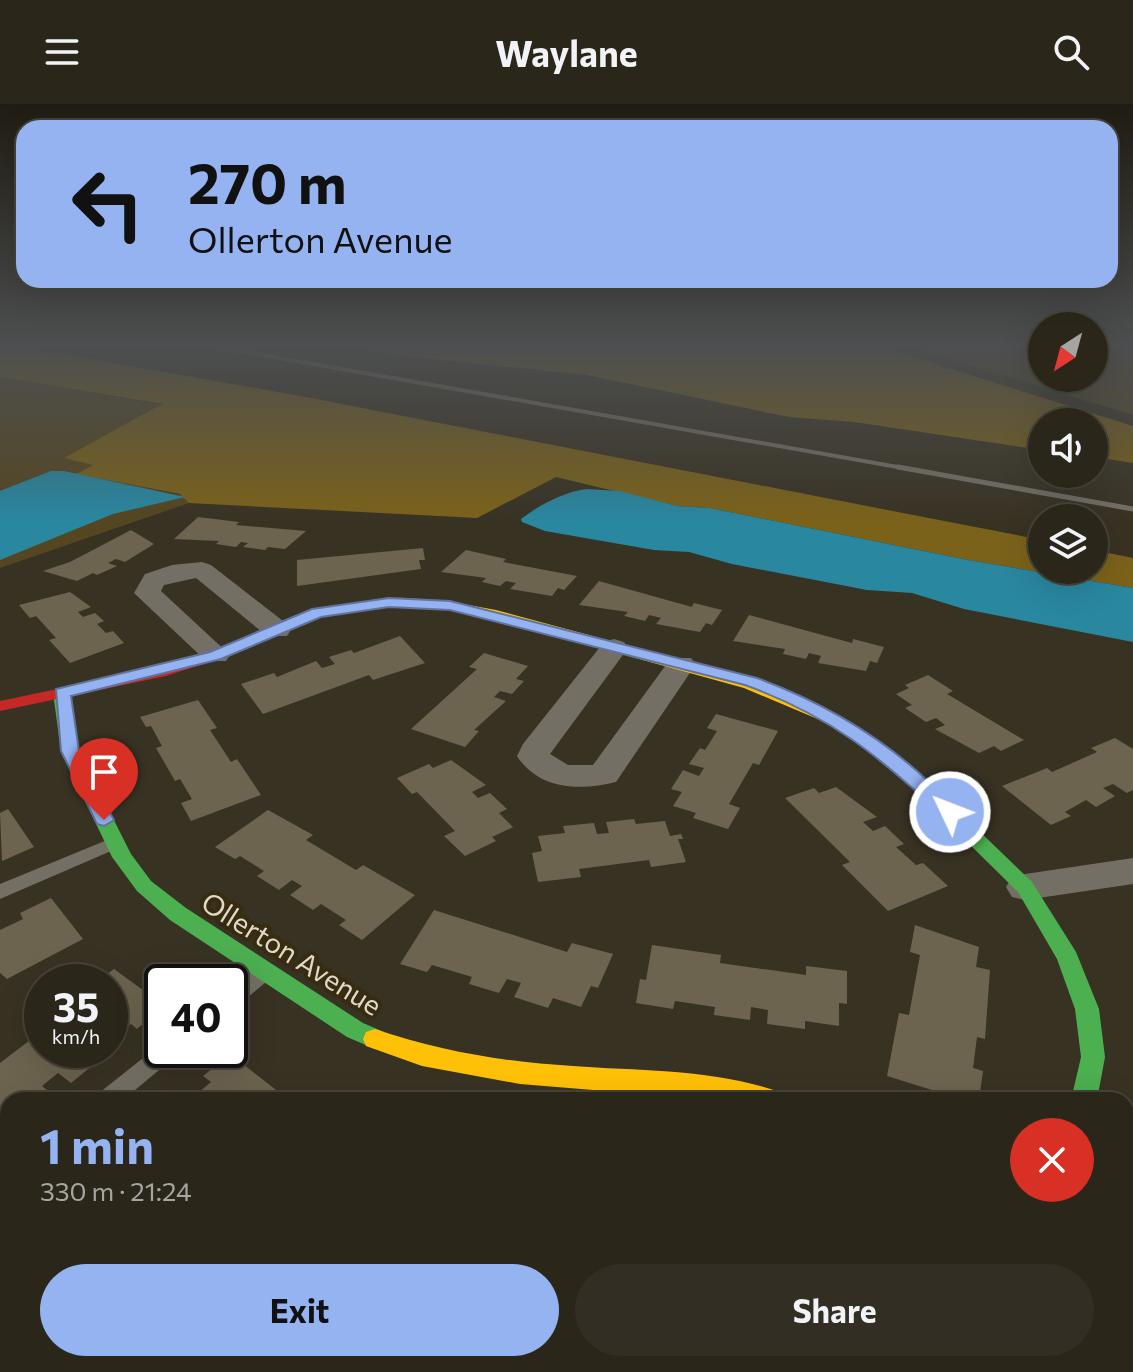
<!DOCTYPE html>
<html lang="en">
<head>
<meta charset="utf-8">
<style>
	body { margin:0; font-family:Commissioner,sans-serif; background:#322e23; color:#f1f3f6; height:100vh; display:flex; flex-direction:column; font-size:30px; white-space:nowrap }
	* { box-sizing:border-box; margin:0 }
	p { font-size:26px; color:#a5a5a2 }
	.icon { flex:none; width:44px; height:44px; fill:none; stroke:currentColor; stroke-width:2; stroke-linecap:round; stroke-linejoin:round }
	.map { position:relative; flex:1; overflow:hidden }
	.panel { position:absolute; left:0px; top:988px; width:1134px; height:280px; display:flex; flex-direction:column; background:#2a261a; border-radius:24px 24px 0 0; box-shadow:0 8px 32px #0002,0 0 0 2px #464339 }
	.panel>* { flex:none }
	.banner { position:absolute; left:16px; top:16px; width:1102px; height:168px; border-radius:24px; box-shadow:0 8px 32px #0002,0 0 0 2px #464339; background:#95b2f1; color:#111; overflow:hidden }
	.needle { width:52px; rotate:216deg }
	.fabs { position:absolute; left:1028px; top:208px; display:grid; gap:16px }
	.fabs a { display:grid; place-items:center; width:80px; height:80px; border-radius:50%; background:#2a261a; box-shadow:0 8px 32px #0002,0 0 0 2px #464339; font-size:40px }
	.speed { position:absolute; left:24px; top:860px; display:flex; gap:16px; font-size:40px; font-weight:700; text-align:center }
	.speed>* { display:grid; place-content:center; width:104px; height:104px; border-radius:50%; background:#2a261a; box-shadow:0 8px 32px #0002,0 0 0 2px #464339; line-height:1 }
	.speed small { font-size:20px; font-weight:400 }
	.speed .limit { border:4px solid #111; border-radius:12px; background:#fff; color:#111 }
	.pin { position:absolute; display:grid; place-items:center; width:68px; height:68px; color:#fff; margin:-82px -34px; border-radius:50% 50% 50% 0; rotate:-45deg; box-shadow:0 0 8px #0007 }
	.pin .icon { rotate:45deg }
	.me { position:absolute; width:88px; margin:-44px; rotate:313deg; stroke-linejoin:round; filter:drop-shadow(0 0 6px #0008) }
	.turn { display:flex; align-items:center; gap:28px; height:168px; padding:0 40px; font-size:36px }
	.turn .icon { width:104px; height:104px; stroke-width:2.5 }
	.turn b { display:block; font-size:56px; line-height:68px }
	.round { display:grid; place-items:center; flex:none; width:84px; height:84px; border-radius:42px; background:#322e23 }
	.head { display:flex; align-items:center; justify-content:space-between; height:136px; padding:0 40px }
	h1 { font-size:48px; font-weight:700; line-height:60px; color:#95b2f1 }
	.button { display:flex; gap:16px; margin-top:auto; padding:16px 40px }
	.button a { flex:1; height:92px; border-radius:48px; background:#95b2f1; color:#111; font-size:32px; font-weight:700; line-height:92px; text-align:center }
	.button a+a { background:#322e23; color:#f1f3f6 }
	header { display:flex; justify-content:space-between; align-items:center; height:104px; padding:0 40px; background:#2a261a; font-size:36px; font-weight:700 }
	.map>svg:first-child { display:block }
	.green { fill:#544621 }
	.forest { fill:#7b621a }
	.water { fill:#2987a0 }
	.building { fill:#6c644e }
	.lines { fill:none; stroke-linecap:round; stroke-linejoin:round }
	.lane { fill:#746f64; fill-rule:evenodd }
	.street { fill:#746f64; fill-rule:evenodd }
	.fast { fill:#4caf50; fill-rule:evenodd }
	.slow { fill:#ffc107; fill-rule:evenodd }
	.jam { fill:#c62828; fill-rule:evenodd }
	.rail-far1 { stroke:#747066; stroke-width:4 }
	.rail { stroke:#747066; stroke-width:5 }
	.route { fill:#95b2f1; stroke:#61749d; stroke-width:2 }
	.labels { text-anchor:middle; dominant-baseline:central; stroke-width:8; stroke-linejoin:round; paint-order:stroke }
	.near-street-label { font-size:28px; fill:#dfd9c9; stroke:#372c0f }
</style>
</head>
<body>
<header><svg class="icon" aria-label="menu" viewBox="0 0 24 24"><path d="M4 6h16M4 12h16M4 18h16"/></svg>Waylane<svg class="icon" aria-label="search" viewBox="0 0 24 24"><circle cx="10" cy="10" r="6"/><path d="M15 15l6 6"/></svg></header>
<div class="map">
<svg width="1133" height="1268" viewBox="0 0 1133 1268">
	<rect width="100%" height="100%" fill="#383223"/>
	<path class="green" d="M905 241H1042V274H1094V241H1133V311Z
		M0 273 163 301 65 354 94 361 78 369 185 392 189 399 0 464Z"/>
	<path class="forest" d="M341 241H875L1133 322V359L1094 353V318H1042V346L854 318 789 313 587 271 403 252Z
		M0 244 64 250 311 294 1042 436V466H1094V446L1133 454V484L968 456 710 404 677 402 556 373 477 414 189 399 180 390 76 370 93 361 64 354 162 300 0 273Z"/>
	<path class="water" d="M51 367H64L185 393 113 410 0 456V387Z
		M586 385 620 387 677 402 710 404 968 456 1133 484V538L964 505 912 489 867 486 732 460 689 448 654 446 545 427 522 418 521 415C539 401 564 388 586 385Z"/>
	<path class="building" d="M198 413 239 418 236 421 306 427 285 445 268 443 265 446 243 443 248 439 241 438 236 443 216 440 219 437 174 435Z
		M131 426 154 440 125 458 116 455 108 459 117 462 97 471 93 469 77 477 43 467 70 458Z
		M423 444 425 456H419L421 465 297 482V456Z
		M466 446 506 455 503 458 577 472 564 486 558 484 552 492 510 485 516 479 506 477 500 482 482 478 486 474 441 468Z
		M599 477 692 503 694 499 722 506 712 521 706 519 700 528 656 520 661 514 649 511 645 517 624 512 628 508 579 501Z
		M70 488 91 503 78 508 83 513 95 509 104 517 97 520 106 529 113 527 124 539 70 559 49 536 56 534 36 512 30 514 19 501Z
		M749 511 852 539 853 535 884 543 877 559 870 557 866 567 818 559 821 552 809 549 806 555 783 550 785 545 733 537Z
		M400 532 425 559 373 576 369 571 263 610 241 580 274 569 277 573 316 557 322 564 335 560 329 553 351 546 354 549Z
		M484 549 528 562 516 575 524 577 512 590 500 587 494 593 506 597 474 626 479 627 465 643 411 625 477 565 469 563Z
		M928 571 953 587 947 590 1024 636 1001 647 994 642 979 649 935 625 945 621 936 614 926 618 905 604 912 601 896 590 909 584 905 581Z
		M198 596 217 624 210 626 231 658 237 655 261 691 191 717 181 699 192 695 180 675 175 677 156 644 162 642 151 622 146 623 140 613Z
		M716 610 778 627 759 661 753 659 729 700 740 704 728 725 693 714 696 709 673 702 682 688 671 685 683 666 699 672 704 664 689 660 700 644 705 646 717 627 707 624Z
		M1115 634 1133 645V686L1127 689 1113 680 1103 684 1115 692 1096 703 1086 696 1065 708 1071 712 1051 721 1002 682 1047 664 1052 668 1097 648 1091 644Z
		M451 656 486 681 472 688 478 694 490 689 507 705 499 709 513 723 492 733 496 737 465 752 444 732 455 727 417 688 412 690 397 674 429 660 433 664Z
		M836 683 877 713 863 718 873 727 885 722 904 740 896 743 916 761 923 759 948 782 888 807 842 761 850 758 785 694 814 684 819 689Z
		M8 705 34 743 2 757 0 709Z
		M268 706 313 731 306 736 356 766 363 761 415 791 362 836 339 821 346 816 321 800 313 806 290 791 302 782 292 776 279 786 257 772 264 767 240 752 235 755 215 743Z
		M634 715 636 720 665 717 670 732 681 730 683 735H678L686 758 651 763 649 756 579 765 581 773 538 778 532 749 542 747 538 732 565 729 563 722 594 719 597 730 609 729 606 718Z
		M51 794 83 835 7 875 0 869V826L23 815 20 809Z
		M434 806 567 848 572 839 613 850 598 884 591 882 581 903 553 894 548 904 514 893 521 879 507 875 499 889 469 880 472 873 432 861 427 868 400 860Z
		M915 821 979 843 976 863 990 866 985 935 977 933 973 964 983 967 979 996H964L887 972 899 909 909 911 920 851 910 848Z
		M652 841 721 851 720 859 806 871V862L847 867V900L839 899V922L805 917V925L767 920 768 906 751 903 750 916 714 911 715 903 675 897 673 905 636 899 640 875 646 876Z
		M114 865 162 900V904L137 925 131 920 110 936V878H96Z
		M42 927V946H96L104 952 71 979 58 969 42 982 54 992 49 996H8V1016L0 1023V959Z
		M230 950 289 996H190L211 978 203 972Z
		M448 1260H537L533 1268H444Z"/>
	<g class="lines">
		<path class="lane" d="M112 734 118 736 121 740 118 744 0 795V780Z
			M263 861 270 863 273 869 270 875 237 902 230 904V884L256 863Z
			M162 939V946H179L176 952 123 996H96L99 989Z
			M1126 1031 1133 1034V1056L1126 1053Z
			M8 1066V1091L0 1094V1069Z
			M346 1260H374L370 1268H342Z"/>
		<path class="street" d="M202 458 211 461 287 520 291 526 287 532H267L196 474 164 481 161 487 230 551 226 557H206L134 489 145 470 172 461Z
			M614 535 624 538 628 544 550 650 568 661H593L671 554H691L696 560 616 678C580 687 539 686 517 652L523 640 604 538Z
			M1133 754V780L1025 796 1012 793 1006 783 1012 773 1025 770Z
			M960 1260H1014L1012 1268H956Z"/>
		<path class="fast" d="M62 584 71 589 79 647 131 750 151 777 186 804 363 919 384 928 387 935 384 942 375 945 347 933 170 816 137 787 112 753 61 647 53 589Z
			M908 663 915 665 1032 778 1076 848 1099 905 1105 953 1097 996H1071L1081 953 1075 905 1057 855 1018 788 901 673 899 669Z"/>
		<path class="slow" d="M441 496 496 506 756 576 840 612 878 636 917 669 915 673H901L866 644 827 619 744 584 487 513 436 504 433 501Z
			M375 925C440 947 504 958 573 962 640 967 715 965 779 988L783 996H715L520 980 422 962 366 942 363 935 366 928Z"/>
		<path class="jam" d="M389 493 441 496 449 501 441 506 389 503 322 513 222 554 166 572 0 607V597L157 564 210 548 313 506Z"/>
		<path class="rail-far1" d="M206 241 909 365"/>
		<path class="rail" d="M898 363 1133 405"/>
	</g>
	<linearGradient id="sky" x2="0" y2="1"><stop stop-color="#1f1c13"/><stop offset="0.58" stop-color="#4d4f50"/><stop offset="1" stop-color="#4d4f50" stop-opacity="0"/></linearGradient>
	<rect width="1133" height="418" fill="url(#sky)"/>
	<path class="route" d="M389 494 450 497 757 574C822 598 878 630 928 677 939 687 952 696 959 708L957 712H943C878 651 830 612 745 581L450 506 389 503 321 513 221 555 71 592 79 647 114 716 104 722 97 720 61 647 56 585 210 548 312 505Z"/>
	<g class="labels">
		<g class="near-street-label">
			<text transform="translate(292 849) rotate(32)">Ollerton Avenue</text>
		</g>
	</g>
</svg>
<div class="fabs">
<a><svg class="needle" viewBox="-14 -14 28 28"><path d="M0-13l5 13h-10z" fill="#e53935"/><path d="M0 13l5-13h-10z" fill="#a5a5a2"/></svg></a>
<a><svg class="icon" aria-label="sound" viewBox="0 0 24 24"><path d="M4 9h4l5-4v14l-5-4H4zM17 9q2 3 0 6"/></svg></a>
<a><svg class="icon" aria-label="layers" viewBox="0 0 24 24"><path d="M12 4l9 5-9 5-9-5zM3 14l9 5 9-5"/></svg></a>
</div>
<div class="speed"><div>35<small>km/h</small></div><div class="limit">40</div></div>
<div class="pin" style="left:104px;top:716px;background:#d93025"><svg class="icon" aria-label="arrive" viewBox="0 0 24 24"><path d="M6 21V4h12l-3 4 3 4H6"/></svg></div>
<svg class="me" style="left:950px;top:708px" viewBox="-20 -20 40 40"><circle r="17" fill="#95b2f1" stroke="#fff" stroke-width="3"/><path d="M0-11L8 9 0 5-8 9z" fill="#fff"/></svg>
<div class="banner">
<div class="turn"><svg class="icon" aria-label="left" viewBox="0 0 24 24"><path d="M17 20v-9H6M10 6l-5 5 5 5"/></svg><div><b>270 m</b>Ollerton Avenue</div></div>
</div>
<section class="panel">
<div class="head"><div><h1>1 min</h1><p>330 m · 21:24</p></div><a class="round" style="background:#d93025;color:#fff"><svg class="icon" aria-label="close" viewBox="0 0 24 24"><path d="M6 6l12 12M18 6L6 18"/></svg></a></div>
<div class="button"><a>Exit</a><a>Share</a></div>
</section>
</div>
</body>
</html>
